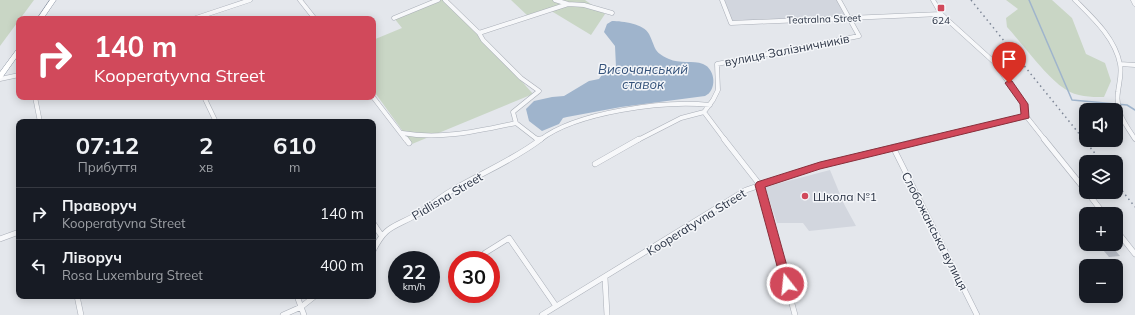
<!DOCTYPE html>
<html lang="uk">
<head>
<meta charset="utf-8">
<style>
	body { margin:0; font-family:Mulish,sans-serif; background:#242831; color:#f1f3f6; height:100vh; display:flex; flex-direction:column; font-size:15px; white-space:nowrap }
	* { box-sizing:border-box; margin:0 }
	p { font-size:13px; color:#9ea1a6 }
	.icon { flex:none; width:22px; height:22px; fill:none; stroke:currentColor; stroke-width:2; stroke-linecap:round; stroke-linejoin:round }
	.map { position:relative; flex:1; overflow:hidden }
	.panel { position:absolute; left:16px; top:119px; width:360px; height:180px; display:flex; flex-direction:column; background:#171b24; border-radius:8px; box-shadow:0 2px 10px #0003 }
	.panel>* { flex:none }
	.banner { position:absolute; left:16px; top:16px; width:360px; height:84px; border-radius:8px; box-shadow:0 2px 10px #0003; background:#d1495b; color:#fff; overflow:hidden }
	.controls { position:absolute; left:1079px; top:103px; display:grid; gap:8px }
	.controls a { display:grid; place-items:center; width:44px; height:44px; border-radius:8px; background:#171b24; box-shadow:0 2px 10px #0003; font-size:20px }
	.speed { position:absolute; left:388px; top:251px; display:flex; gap:8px; font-size:20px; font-weight:700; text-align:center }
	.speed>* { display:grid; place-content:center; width:52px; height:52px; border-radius:50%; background:#171b24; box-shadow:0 2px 10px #0003; line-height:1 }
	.speed small { font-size:10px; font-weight:400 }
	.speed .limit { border:6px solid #d22; background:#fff; color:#111 }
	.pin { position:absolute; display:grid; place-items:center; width:34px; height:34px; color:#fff; margin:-41px -17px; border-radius:50% 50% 50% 0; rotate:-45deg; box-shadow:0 0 4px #0007 }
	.pin .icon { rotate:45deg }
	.me { position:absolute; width:44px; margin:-22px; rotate:344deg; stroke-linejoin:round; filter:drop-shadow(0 0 3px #0008) }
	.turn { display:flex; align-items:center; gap:14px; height:84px; padding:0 12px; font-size:18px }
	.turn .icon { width:52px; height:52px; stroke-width:2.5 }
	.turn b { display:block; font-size:28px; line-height:34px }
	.eta { display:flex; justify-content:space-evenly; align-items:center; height:68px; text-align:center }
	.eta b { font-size:24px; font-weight:700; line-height:28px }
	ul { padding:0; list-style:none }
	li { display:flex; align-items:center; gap:12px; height:52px; padding:0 12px; border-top:1px solid #363941 }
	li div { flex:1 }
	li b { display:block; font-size:15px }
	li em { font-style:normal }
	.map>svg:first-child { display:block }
	.built { fill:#d2d6de }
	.green { fill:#c9d6c5 }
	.water { fill:#9fb4cc }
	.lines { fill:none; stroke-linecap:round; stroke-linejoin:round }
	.stream { stroke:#9fb4cc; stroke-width:1.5 }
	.building { fill:#bbc0ca }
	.minor-far1-casing { stroke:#a9aeb7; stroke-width:5 }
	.minor-casing { stroke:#a9aeb7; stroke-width:6 }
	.trunk-casing { stroke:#8b94a3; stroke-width:1 }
	.minor-far1 { stroke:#f7f8fa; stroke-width:4 }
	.minor { stroke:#f7f8fa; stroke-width:5 }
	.trunk { fill:#fff; fill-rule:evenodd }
	.rail { stroke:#7d8696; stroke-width:1.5; stroke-dasharray:1.5 3.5; stroke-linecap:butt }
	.route { fill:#d1495b; stroke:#882f3b }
	.poi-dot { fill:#d1495b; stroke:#f4f6f9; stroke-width:1.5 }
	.labels { text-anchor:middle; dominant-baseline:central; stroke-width:3; stroke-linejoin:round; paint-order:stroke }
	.far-street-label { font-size:10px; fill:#2b3445; stroke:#f4f6f9 }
	.far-poi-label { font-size:10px; fill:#2b3445; stroke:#f4f6f9 }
	.street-label { font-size:12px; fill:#2b3445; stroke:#f4f6f9 }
	.poi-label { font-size:12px; fill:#2b3445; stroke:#f4f6f9; text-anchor:start }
	.water-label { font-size:13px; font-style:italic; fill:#34527a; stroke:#f4f6f9 }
</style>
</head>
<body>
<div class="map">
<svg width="1135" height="315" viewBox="0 0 1135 315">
	<rect width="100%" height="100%" fill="#e4e7ec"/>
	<path class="built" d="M724 0H838L848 17 732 21Z
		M830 170 844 204 856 226 809 231 803 223H777L765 187Z"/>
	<path class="green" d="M0 0H34L0 46Z
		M438 0H445L479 33 533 94 412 144 373 90V40L402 28 394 18Z
		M511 0H585L605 14 591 35 548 9 529 17Z
		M1006 0H1052L1072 18 1086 54 1105 63 1111 81 1104 97C1090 97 1077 97 1065 89 1047 78 1022 43 1007 27L1006 18 1018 9Z"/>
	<path class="water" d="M612 21C623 21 644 24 649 34 656 48 653 52 669 59 679 64 693 60 703 64 716 69 717 91 705 96L621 107 567 117 563 118 559 124 542 131 529 121 526 109 534 101 552 97 564 96 589 81 599 79 604 72 616 67 615 46 604 32 607 24Z"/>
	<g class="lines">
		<path class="stream" d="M1029 0 1072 100 1127 105 1135 110"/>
	</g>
	<path class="building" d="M1098 244H1110L1120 256 1109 257Z"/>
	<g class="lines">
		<g class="minor-far1-casing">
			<path id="minor-far1" d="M300 0 315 19
				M445 0 479 33 568 4
				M555 0 568 4 584 5 612 13
				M722 0 731 23 941 14
				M933 0 941 14 994 62 1024 104 1026 116 1045 140
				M1075 0C1093 18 1115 38 1120 64 1122 74 1119 83 1118 92 1115 111 1125 124 1135 139
				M1133 0 1135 4
				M394 18 438 0
				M193 19 250 0
				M479 33 483 40 521 78 539 91 513 112 516 123 538 140
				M1120 64 1135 65
				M0 79 19 75
				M35 97 40 122
				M204 97 216 122
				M373 97 406 140
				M704 112 725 140
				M402 133C441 140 478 131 516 123
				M540 140C576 112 665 100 710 105
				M638 140 681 118 704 112 713 100 718 90 717 64 859 36 839 0
				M922 140 1026 116"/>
		</g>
		<g class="minor-casing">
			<path id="minor" d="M406 139 409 143
				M537 139 539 140
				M724 139 760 185 795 315
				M1044 139 1086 191
				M893 147 977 315
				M595 164 639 139
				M1087 192 1104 214
				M373 223 381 235
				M1116 230 1135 254
				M0 239 19 232
				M373 251C386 225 393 228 416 215 428 208 439 198 451 191 481 173 514 160 541 139
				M485 253 509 238 556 306
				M605 278 607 315
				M77 296 81 315
				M297 296 304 315
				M283 315 301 307 315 296
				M542 315 746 190 814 167 926 139"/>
		</g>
		<g class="trunk-casing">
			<path id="trunk" d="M50 0H56L43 19H37Z
				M19 48V54L2 78 0 79V72L17 49Z"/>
		</g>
		<use href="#minor-far1" class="minor-far1"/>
		<use href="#minor" class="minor"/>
		<use href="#trunk" class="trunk"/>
		<path class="rail" d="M971 0 1102 162
			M1116 183 1135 207"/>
	</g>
	<path class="route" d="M1009 80 1012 81 1028 104 1029 118 820 169 765 187 792 284 791 288H783L755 185 757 182 820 162 1021 114 1020 104 1005 83Z"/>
	<g class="poi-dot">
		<rect x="937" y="4" width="8" height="8" rx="2"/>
		<circle cx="805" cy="196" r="4"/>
	</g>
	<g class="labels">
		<g class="far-street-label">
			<text transform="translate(824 19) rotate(-2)">Teatralna Street</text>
		</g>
		<g class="far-poi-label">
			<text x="941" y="20">624</text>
		</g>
		<g class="street-label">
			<text transform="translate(787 50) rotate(-11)">вулиця Залізничників</text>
			<text transform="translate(447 196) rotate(-31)">Pidlisna Street</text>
			<text transform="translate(696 222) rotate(-32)">Kooperatyvna Street</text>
			<text transform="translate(935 231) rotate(63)">Слобожанська вулиця</text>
		</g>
		<g class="poi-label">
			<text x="813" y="196">Школа №1</text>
		</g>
		<g class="water-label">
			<text x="643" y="69">Височанський<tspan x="643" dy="15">ставок</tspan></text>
		</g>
	</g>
</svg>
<div class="controls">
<a><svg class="icon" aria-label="sound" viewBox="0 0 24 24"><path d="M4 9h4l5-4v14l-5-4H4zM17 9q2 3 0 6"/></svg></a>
<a><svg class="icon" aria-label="layers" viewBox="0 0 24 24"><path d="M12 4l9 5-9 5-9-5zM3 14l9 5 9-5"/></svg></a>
<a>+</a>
<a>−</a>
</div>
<div class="speed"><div>22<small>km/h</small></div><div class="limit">30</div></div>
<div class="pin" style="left:1009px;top:83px;background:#d93025"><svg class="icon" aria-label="arrive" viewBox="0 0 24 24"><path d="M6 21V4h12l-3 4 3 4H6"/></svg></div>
<svg class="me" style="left:787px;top:284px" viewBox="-20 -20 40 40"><circle r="17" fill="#d1495b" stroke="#fff" stroke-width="3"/><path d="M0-11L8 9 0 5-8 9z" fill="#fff"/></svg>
<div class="banner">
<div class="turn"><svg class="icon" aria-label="right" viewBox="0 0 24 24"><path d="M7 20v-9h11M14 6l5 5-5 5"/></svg><div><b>140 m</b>Kooperatyvna Street</div></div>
</div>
<section class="panel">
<div class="eta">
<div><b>07:12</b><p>Прибуття</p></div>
<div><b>2</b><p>хв</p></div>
<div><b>610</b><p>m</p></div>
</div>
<ul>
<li><svg class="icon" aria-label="right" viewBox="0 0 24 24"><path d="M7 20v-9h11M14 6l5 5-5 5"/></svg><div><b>Праворуч</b><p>Kooperatyvna Street</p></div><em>140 m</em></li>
<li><svg class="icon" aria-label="left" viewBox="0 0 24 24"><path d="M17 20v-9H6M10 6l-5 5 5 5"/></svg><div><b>Ліворуч</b><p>Rosa Luxemburg Street</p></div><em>400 m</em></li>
</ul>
</section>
</div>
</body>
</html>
